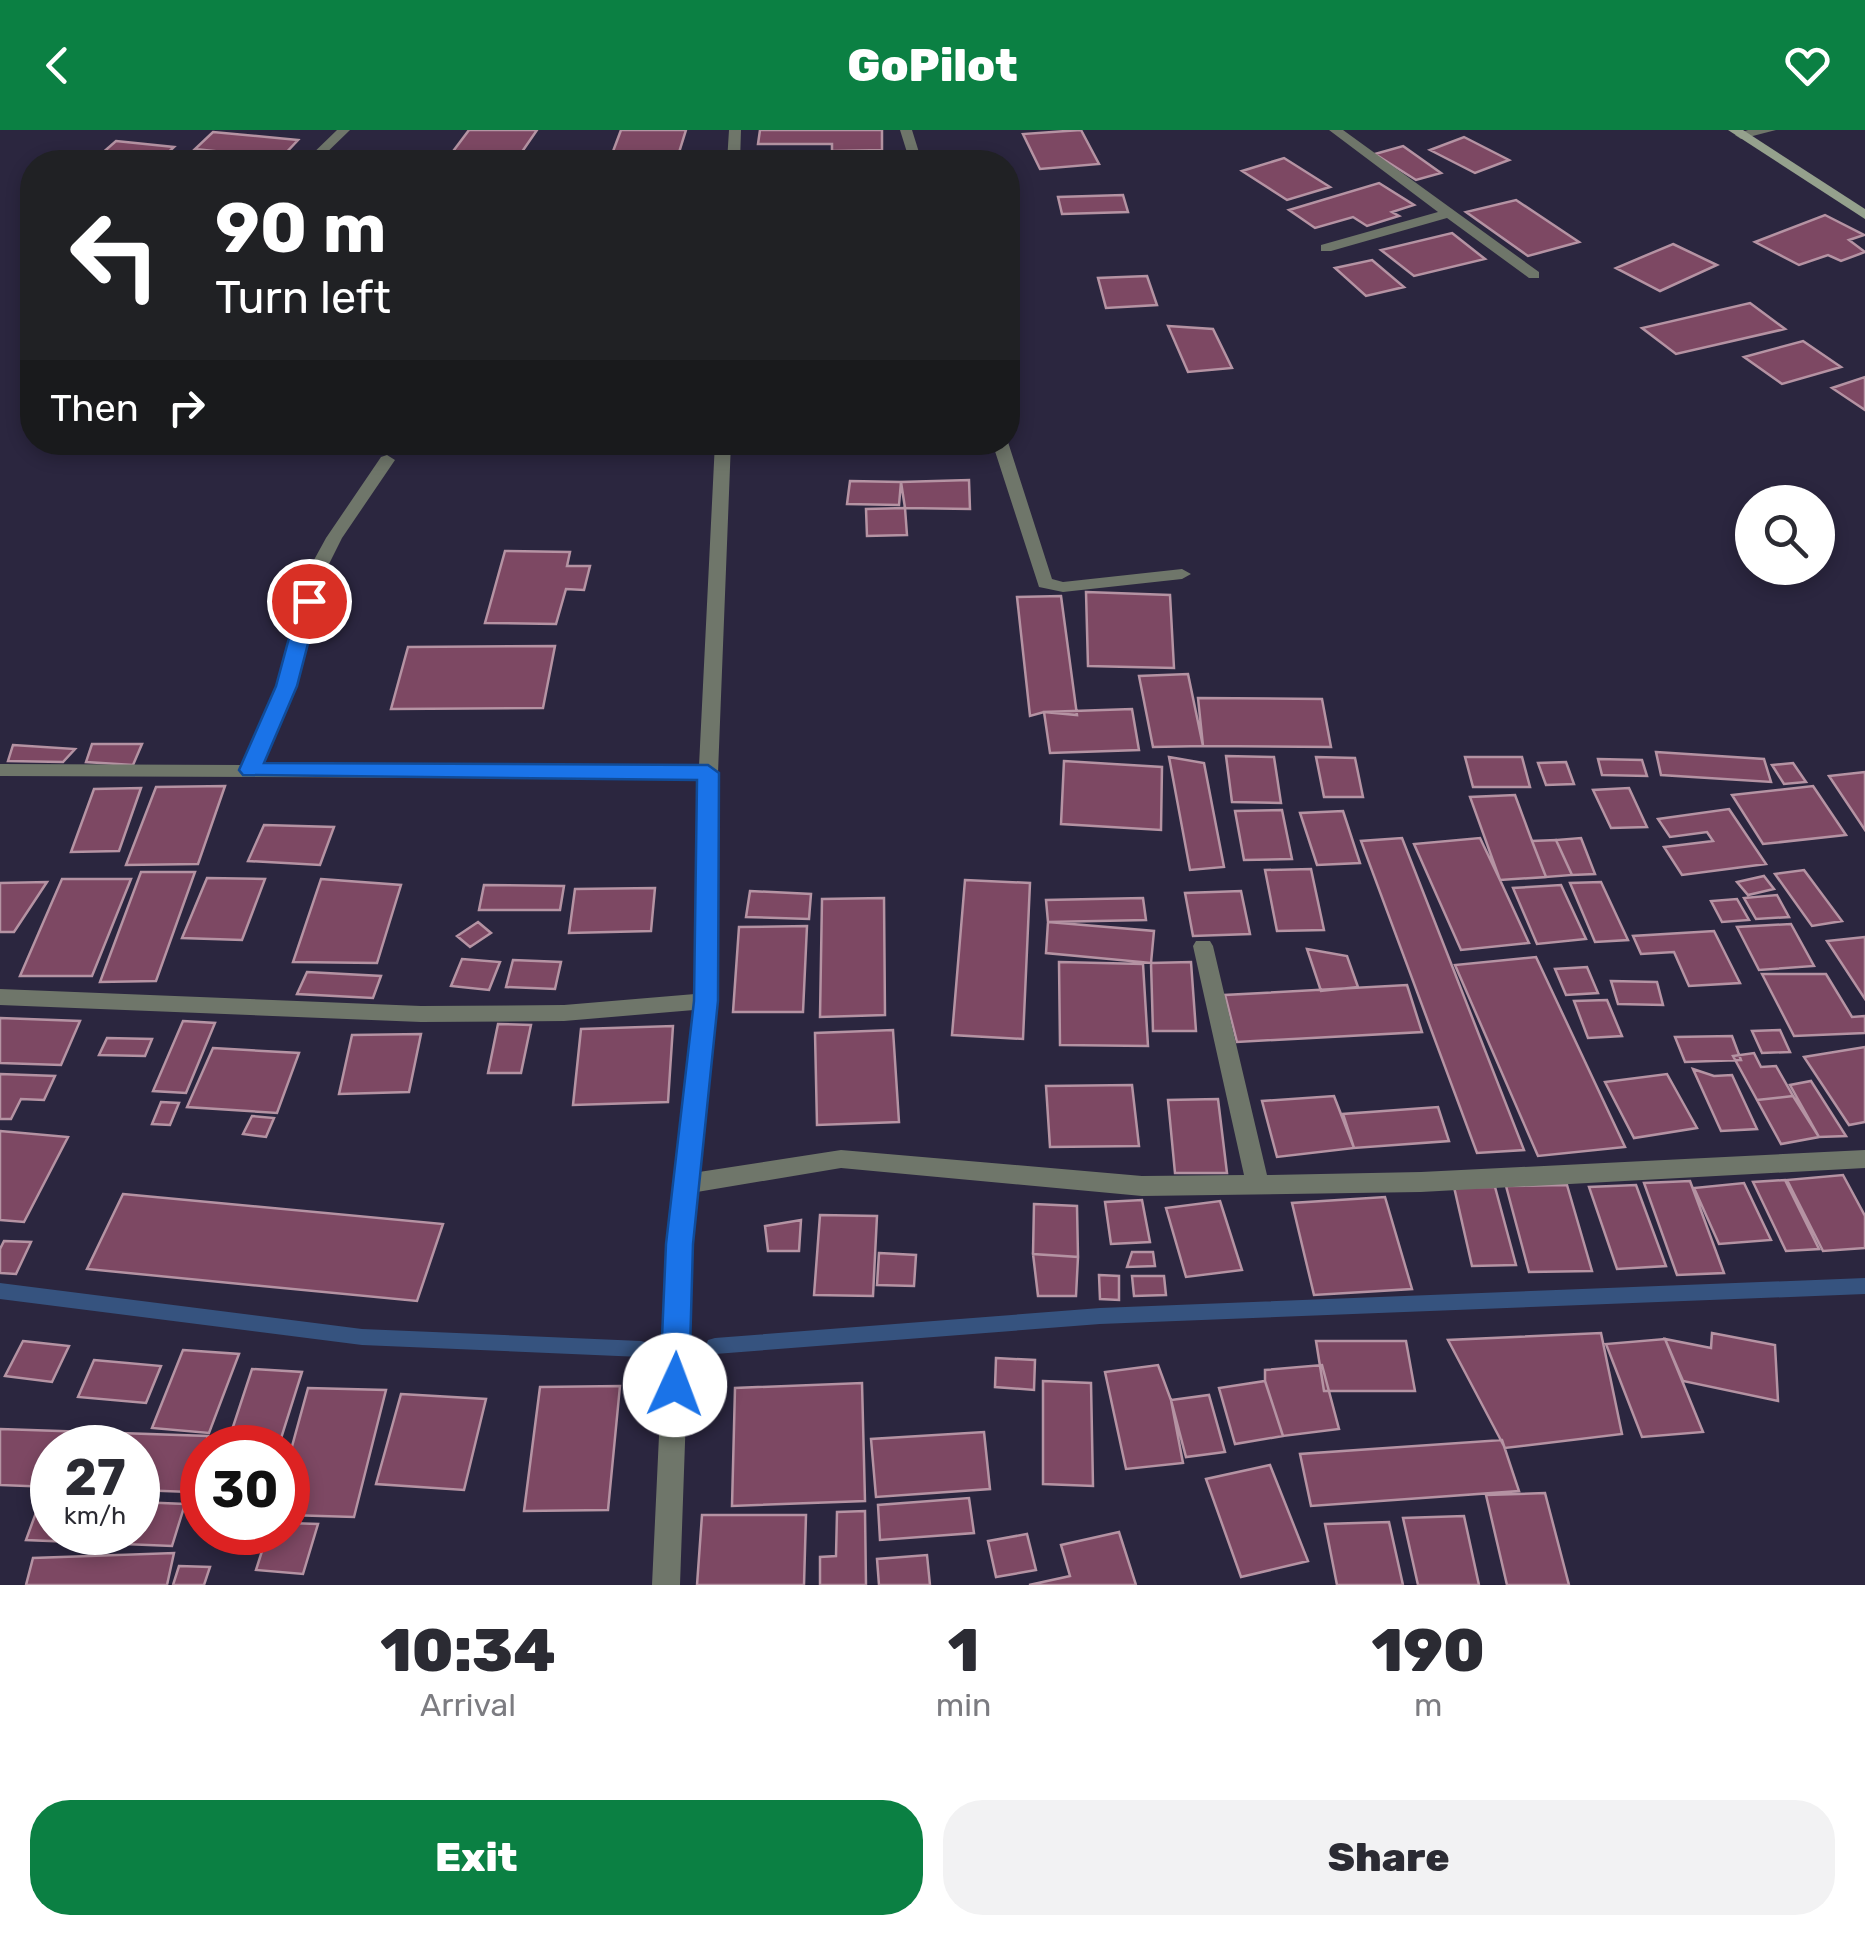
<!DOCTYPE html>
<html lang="en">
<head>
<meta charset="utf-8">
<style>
	body { margin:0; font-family:Rubik,sans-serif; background:#f2f2f3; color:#2b2b33; height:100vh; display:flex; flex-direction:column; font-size:38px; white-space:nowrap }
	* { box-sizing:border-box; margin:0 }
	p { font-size:32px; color:#7c7c81 }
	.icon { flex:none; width:55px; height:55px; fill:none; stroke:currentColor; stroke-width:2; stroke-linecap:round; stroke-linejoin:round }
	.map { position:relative; height:1455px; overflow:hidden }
	.sheet { display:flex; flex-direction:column; background:#fff; flex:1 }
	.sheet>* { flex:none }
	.guide { position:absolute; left:20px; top:20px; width:1000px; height:305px; border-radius:40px; box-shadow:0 5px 15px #0003; background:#202124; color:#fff; overflow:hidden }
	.tools { position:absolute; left:1735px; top:355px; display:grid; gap:20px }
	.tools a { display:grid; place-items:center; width:100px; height:100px; border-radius:50%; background:#fff; box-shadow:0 5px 15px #0003; font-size:50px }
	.speed { position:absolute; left:30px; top:1295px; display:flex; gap:20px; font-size:50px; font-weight:700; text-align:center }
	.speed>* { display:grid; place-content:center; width:130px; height:130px; border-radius:50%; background:#fff; box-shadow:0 5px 15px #0003; line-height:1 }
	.speed small { font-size:25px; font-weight:400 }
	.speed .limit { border:15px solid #d22; background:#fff; color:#111 }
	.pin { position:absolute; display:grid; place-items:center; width:85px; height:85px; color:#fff; margin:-42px; border:5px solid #fff; border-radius:50%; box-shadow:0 2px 10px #0007 }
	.me { position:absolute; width:110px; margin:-55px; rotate:2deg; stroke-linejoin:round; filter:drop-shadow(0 0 8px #0008) }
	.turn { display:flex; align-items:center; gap:35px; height:210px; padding:0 30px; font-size:45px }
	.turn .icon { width:130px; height:130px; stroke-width:2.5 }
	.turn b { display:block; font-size:70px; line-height:85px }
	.then { display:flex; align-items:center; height:95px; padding:0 30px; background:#0003; gap:20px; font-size:38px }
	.eta { display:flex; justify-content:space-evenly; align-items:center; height:170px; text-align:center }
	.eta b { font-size:60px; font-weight:800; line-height:70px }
	.button { display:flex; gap:20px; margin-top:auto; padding:20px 30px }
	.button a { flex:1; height:115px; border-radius:40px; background:#0b8043; color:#fff; font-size:40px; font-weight:800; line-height:115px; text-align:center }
	.button a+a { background:#f2f2f3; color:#2b2b33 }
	header { display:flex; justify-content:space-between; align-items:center; height:130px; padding:0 30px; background:#0b8043; color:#fff; font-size:45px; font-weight:800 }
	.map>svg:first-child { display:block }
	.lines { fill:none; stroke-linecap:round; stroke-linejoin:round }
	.stream { fill:#36537f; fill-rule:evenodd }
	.building { fill:#7d4863; stroke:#b593a3; stroke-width:2.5 }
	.street { fill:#6f766a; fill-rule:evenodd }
	.secondary { fill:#95a18d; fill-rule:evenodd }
	.route { fill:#1a73e8; stroke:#114b97; stroke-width:2.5 }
</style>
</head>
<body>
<header><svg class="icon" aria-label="back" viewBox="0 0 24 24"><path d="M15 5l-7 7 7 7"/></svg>GoPilot<svg class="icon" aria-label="heart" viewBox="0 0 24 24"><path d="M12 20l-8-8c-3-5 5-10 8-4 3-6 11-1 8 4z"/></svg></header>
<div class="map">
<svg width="1865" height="1455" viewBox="0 0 1865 1455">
	<rect width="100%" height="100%" fill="#2b263f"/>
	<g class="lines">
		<path class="stream" d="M1865 1148V1164L1100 1194 715 1224 708 1222 706 1216 708 1210 715 1208 1100 1178Z
			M0 1153 362 1199 641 1211 648 1213 650 1219 648 1225 641 1227 362 1215 0 1169Z"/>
	</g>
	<path class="building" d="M469 0H537L515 32H445Z
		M621 0H686L676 32H609Z
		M760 0H882V20L832 21V14H758Z
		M1081 0 1099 34 1040 39 1023 4Z
		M213 2 298 10 281 28 195 19Z
		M1464 7 1509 30 1475 43 1430 20Z
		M116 11 174 17 158 32H92Z
		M1403 16 1441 43 1416 50 1375 24Z
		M1284 28 1330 57 1287 70 1242 41Z
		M1379 53 1414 75 1392 82 1399 86 1367 96 1353 87 1315 98 1289 80Z
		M1123 65 1128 82 1062 84 1058 67Z
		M1516 70 1579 112 1528 126 1466 82Z
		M1825 85 1864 105 1849 110 1865 122 1841 131 1828 125 1799 135 1755 112Z
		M1452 103 1485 129 1414 146 1381 120Z
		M1673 114 1717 135 1660 161 1616 138Z
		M1372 130 1404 157 1366 166 1335 138Z
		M1147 146 1157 175 1106 178 1098 148Z
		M1750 173 1785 199 1676 224 1642 198Z
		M1168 196 1213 199 1232 238 1188 242Z
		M1803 211 1841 237 1782 254 1744 227Z
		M1865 247V280L1832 258Z
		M969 350 970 379 905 378 901 352Z
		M850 351 901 352 899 375 847 374Z
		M905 378 907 405 867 406 866 379Z
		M505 421 570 422 567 436H590L584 460 566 459 556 494 485 493Z
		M1086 462 1170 465 1174 538 1088 536Z
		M1061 466 1077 585 1044 582 1030 586 1017 467Z
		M555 516 543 578 391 579 408 517Z
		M1188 544 1203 616 1153 617 1139 546Z
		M1198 568 1322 569 1331 617 1203 616Z
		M1132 579 1139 620 1050 623 1044 582Z
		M92 614H142L133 635 86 632Z
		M13 615 75 619 63 632 8 631Z
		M1656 622 1764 629 1771 652 1661 645Z
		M1226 626 1274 627 1281 673 1232 672Z
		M1169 627 1204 633 1224 737 1190 740Z
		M1316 627 1355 628 1363 667H1324Z
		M1465 627H1522L1530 657H1473Z
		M1598 629 1642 630 1647 646 1602 645Z
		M1064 631 1162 637 1161 700 1061 694Z
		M1566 632 1574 654 1546 655 1538 633Z
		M1793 633 1806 652 1784 654 1772 635Z
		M1865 642V700L1829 646Z
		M225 656 198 734 126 735 156 657Z
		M1813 656 1846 705 1763 714 1732 665Z
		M141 658 119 721 71 722 94 659Z
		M1629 658 1647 697 1611 698 1593 660Z
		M1515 665 1532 711 1546 747 1500 750 1470 667Z
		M1729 679 1766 734 1682 745 1664 717 1713 711 1707 702 1670 707 1658 689Z
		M1282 680 1292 729 1244 730 1235 681Z
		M1343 681 1360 733 1317 735 1300 683Z
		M264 695 334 697 320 735 248 731Z
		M1402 708 1524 1020 1477 1023 1361 711Z
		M1480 708 1500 750 1529 813 1461 820 1414 714Z
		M1581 708 1595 744 1572 745 1556 710Z
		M1556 710 1572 745 1546 747 1532 711Z
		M1311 739 1324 800 1277 801 1265 740Z
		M1804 740 1842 791 1812 796 1775 744Z
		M141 742H195L156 851 100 852Z
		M1764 746 1774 759 1748 765 1737 752Z
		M207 748 265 749 242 810 182 808Z
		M62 749H131L92 846H20Z
		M321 749 401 755 377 833 293 832Z
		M965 750 1030 753 1023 909 952 905Z
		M47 752 14 802H0V753Z
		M1601 752 1628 810 1595 812 1570 753Z
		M484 755 564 756 560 780H479Z
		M1561 755 1586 809 1537 814 1513 758Z
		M655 758 651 801 569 803 575 759Z
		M750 761 811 764 809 789 746 787Z
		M1241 761 1250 804 1193 806 1185 763Z
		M1777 765 1789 787 1756 789 1744 768Z
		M884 768 885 885 820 887 822 769Z
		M1143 768 1146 790 1048 792 1046 770Z
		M1737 769 1749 790 1722 792 1711 771Z
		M478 792 491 803 470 817 457 806Z
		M1048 792 1154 801 1151 833 1046 823Z
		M1791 794 1814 836 1759 840 1737 797Z
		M807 796 803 882H733L739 797Z
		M1714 801 1740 853 1689 856 1674 822 1641 824 1633 806Z
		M1865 807V869L1827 811Z
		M1307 819 1347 826 1358 857 1321 861Z
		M1536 827 1625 1017 1538 1026 1455 835Z
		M462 829 500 832 489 860 451 856Z
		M513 830 561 832 555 859 506 857Z
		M1059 832 1143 834 1148 916 1060 915Z
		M1191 832 1196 901H1153L1151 833Z
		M1587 837 1598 863 1566 865 1555 839Z
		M307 842 381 846 373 868 297 864Z
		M1762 844H1826L1852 887 1865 886V903L1794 906Z
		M1611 851 1657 852 1663 875 1618 874Z
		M1407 855 1422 902 1237 912 1225 865Z
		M1607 870 1622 906 1588 908 1574 871Z
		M0 888 80 891 61 935 0 933Z
		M183 891 215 893 186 963 153 961Z
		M498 894 531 895 521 943H488Z
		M673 896 668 972 573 975 581 899Z
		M893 900 899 992 817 995 815 903Z
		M1780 900 1790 922 1762 923 1752 901Z
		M421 904 409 962 339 964 352 905Z
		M1732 906 1741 930 1685 932 1675 907Z
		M107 908 152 909 145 926 99 925Z
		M1865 917V992L1849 995 1804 927Z
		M213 918 299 923 277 983 187 977Z
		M1754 923 1761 937 1776 936 1793 966 1757 970 1733 926Z
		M1693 939 1714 946 1732 945 1757 999 1721 1001Z
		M0 944 55 946 44 970 21 969 11 989H0Z
		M1667 944 1697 998 1634 1008 1605 952Z
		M1811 951 1846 1006 1819 1007 1790 955Z
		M1132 955 1139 1016 1050 1017 1046 956Z
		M1334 966 1354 1018 1277 1027 1262 971Z
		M1793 966 1819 1007 1781 1014 1757 970Z
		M1218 969 1227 1043H1175L1168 970Z
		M161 972 179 973 170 995 152 994Z
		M1438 977 1449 1011 1354 1018 1343 984Z
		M252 986 274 988 266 1007 243 1004Z
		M0 1001 68 1007 24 1092 0 1090Z
		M1843 1045 1865 1086V1118L1823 1121 1787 1050Z
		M1785 1050 1819 1119 1786 1121 1753 1052Z
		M1690 1051 1724 1143 1677 1145 1644 1053Z
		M1744 1053 1771 1110 1719 1114 1694 1058Z
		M1567 1055 1592 1141 1529 1142 1506 1056Z
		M1636 1055 1666 1136 1617 1139 1589 1057Z
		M1454 1057H1495L1516 1135 1472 1136Z
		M123 1064 443 1094 417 1171 87 1139Z
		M1385 1067 1412 1159 1314 1165 1292 1073Z
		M1142 1070 1150 1112 1111 1114 1105 1072Z
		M1220 1071 1242 1140 1186 1147 1166 1078Z
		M1034 1074 1077 1076 1078 1127 1033 1124Z
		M820 1085 877 1086 873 1166 814 1165Z
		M801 1090 799 1121H768L765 1096Z
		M4 1111 31 1112 16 1144 0 1143V1119Z
		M1132 1122H1153L1155 1136 1127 1137Z
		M879 1123 916 1125 914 1156 877 1155Z
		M1033 1124 1078 1127 1076 1166H1038Z
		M1099 1145 1119 1146V1170L1100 1169Z
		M1132 1146H1164L1166 1165 1134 1166Z
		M1601 1203 1622 1304 1505 1318 1448 1210Z
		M1712 1203 1775 1215 1778 1271 1683 1251 1665 1209 1711 1218Z
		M1665 1209 1703 1302 1642 1307 1606 1214Z
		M23 1211 69 1216 52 1252 5 1246Z
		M1316 1211H1406L1415 1261H1324Z
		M183 1220 239 1224 209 1303 152 1298Z
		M996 1228 1035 1230 1034 1260 995 1257Z
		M94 1230 161 1236 146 1273 78 1267Z
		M1158 1235 1171 1270 1183 1333 1126 1339 1105 1242Z
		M1322 1235 1339 1299 1283 1306 1265 1251V1240Z
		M252 1239 302 1242 278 1318H226Z
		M1043 1251 1091 1253 1093 1356 1043 1354Z
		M1265 1251 1283 1306 1235 1314 1219 1258Z
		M862 1253 865 1371 732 1376 735 1258Z
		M620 1256 608 1380 524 1381 540 1257Z
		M308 1258 386 1260 354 1387 288 1385V1331Z
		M401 1264 486 1269 464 1360 376 1354Z
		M1209 1265 1225 1322 1186 1327 1171 1270Z
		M0 1299 208 1306 190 1362 138 1360V1318H52V1357L0 1355Z
		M984 1302 990 1359 876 1367 871 1309Z
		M1502 1310 1519 1361 1311 1376 1300 1324Z
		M1270 1335 1308 1431 1241 1447 1206 1349Z
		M1545 1363 1569 1455H1507L1486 1365Z
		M969 1368 974 1403 880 1410 878 1375Z
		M41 1369 52 1370V1402H138V1372L185 1374 172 1416 26 1410Z
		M865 1381 866 1455H820V1427L836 1426 837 1382Z
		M702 1385H806L804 1455H697Z
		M1464 1386 1479 1455H1418L1403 1388Z
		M1389 1392 1403 1455H1337L1325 1394Z
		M288 1393 318 1394 303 1444 256 1440 268 1402H288Z
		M220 1402H249L243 1419 216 1414Z
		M1119 1402 1136 1455H1029L1070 1446 1061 1415Z
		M1027 1404 1036 1440 996 1447 988 1411Z
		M174 1423 167 1455H26L33 1428Z
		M927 1425 930 1455H879L877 1429Z
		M179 1436 210 1437 204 1455H173Z"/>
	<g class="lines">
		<path class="street" d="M337 0H350L317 32H304Z
			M729 0H741L740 32H727Z
			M900 0H912L922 32H910Z
			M1329 0H1343L1539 142V148H1529L1447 88 1331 121H1321V115L1438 82Z
			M1748 0H1776L1741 9 1735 5Z
			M715 312H731L718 643 717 871 699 1042 841 1020 1142 1046 1244 1045 1193 816 1196 811H1210L1213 816 1267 1045 1421 1042 1865 1020V1038L1421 1062 1142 1066 841 1038 697 1062 692 1114 680 1455H652L668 1114 694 880 564 891 421 892 0 875V859L421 876 564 875 695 864 698 649 0 646V634L243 635 277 556 297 492 303 450 326 408 381 327 387 325 395 330 342 408 321 450 315 492 295 556 262 635 699 636Z
			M992 312H1008L1052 449 1063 452 1182 439 1191 444 1182 449 1063 462 1039 457Z"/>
		<path class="secondary" d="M1728 0H1743L1865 79V89Z"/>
	</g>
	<path class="route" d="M309 465 319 471 297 556 264 633 708 635 719 643 718 871 693 1114 689 1255 685 1264 675 1268 665 1264 660 1255 666 1114 694 871 697 650 243 645 239 640 276 556 299 471Z"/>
</svg>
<div class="tools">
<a><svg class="icon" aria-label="search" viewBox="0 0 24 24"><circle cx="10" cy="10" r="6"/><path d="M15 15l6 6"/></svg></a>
</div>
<div class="speed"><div>27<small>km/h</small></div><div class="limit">30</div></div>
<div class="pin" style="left:309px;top:471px;background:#d93025"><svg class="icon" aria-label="arrive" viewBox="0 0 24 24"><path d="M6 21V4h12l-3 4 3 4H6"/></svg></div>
<svg class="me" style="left:675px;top:1255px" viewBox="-20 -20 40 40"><circle r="19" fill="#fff"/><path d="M0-13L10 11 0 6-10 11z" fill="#1a73e8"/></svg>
<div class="guide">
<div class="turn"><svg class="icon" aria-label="left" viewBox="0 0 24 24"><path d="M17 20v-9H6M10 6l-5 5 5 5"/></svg><div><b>90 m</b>Turn left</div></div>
<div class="then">Then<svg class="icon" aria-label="right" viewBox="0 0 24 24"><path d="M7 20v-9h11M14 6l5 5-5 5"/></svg></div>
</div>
</div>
<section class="sheet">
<div class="eta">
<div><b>10:34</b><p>Arrival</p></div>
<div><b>1</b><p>min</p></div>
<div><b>190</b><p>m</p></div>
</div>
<div class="button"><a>Exit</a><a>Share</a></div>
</section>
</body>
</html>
